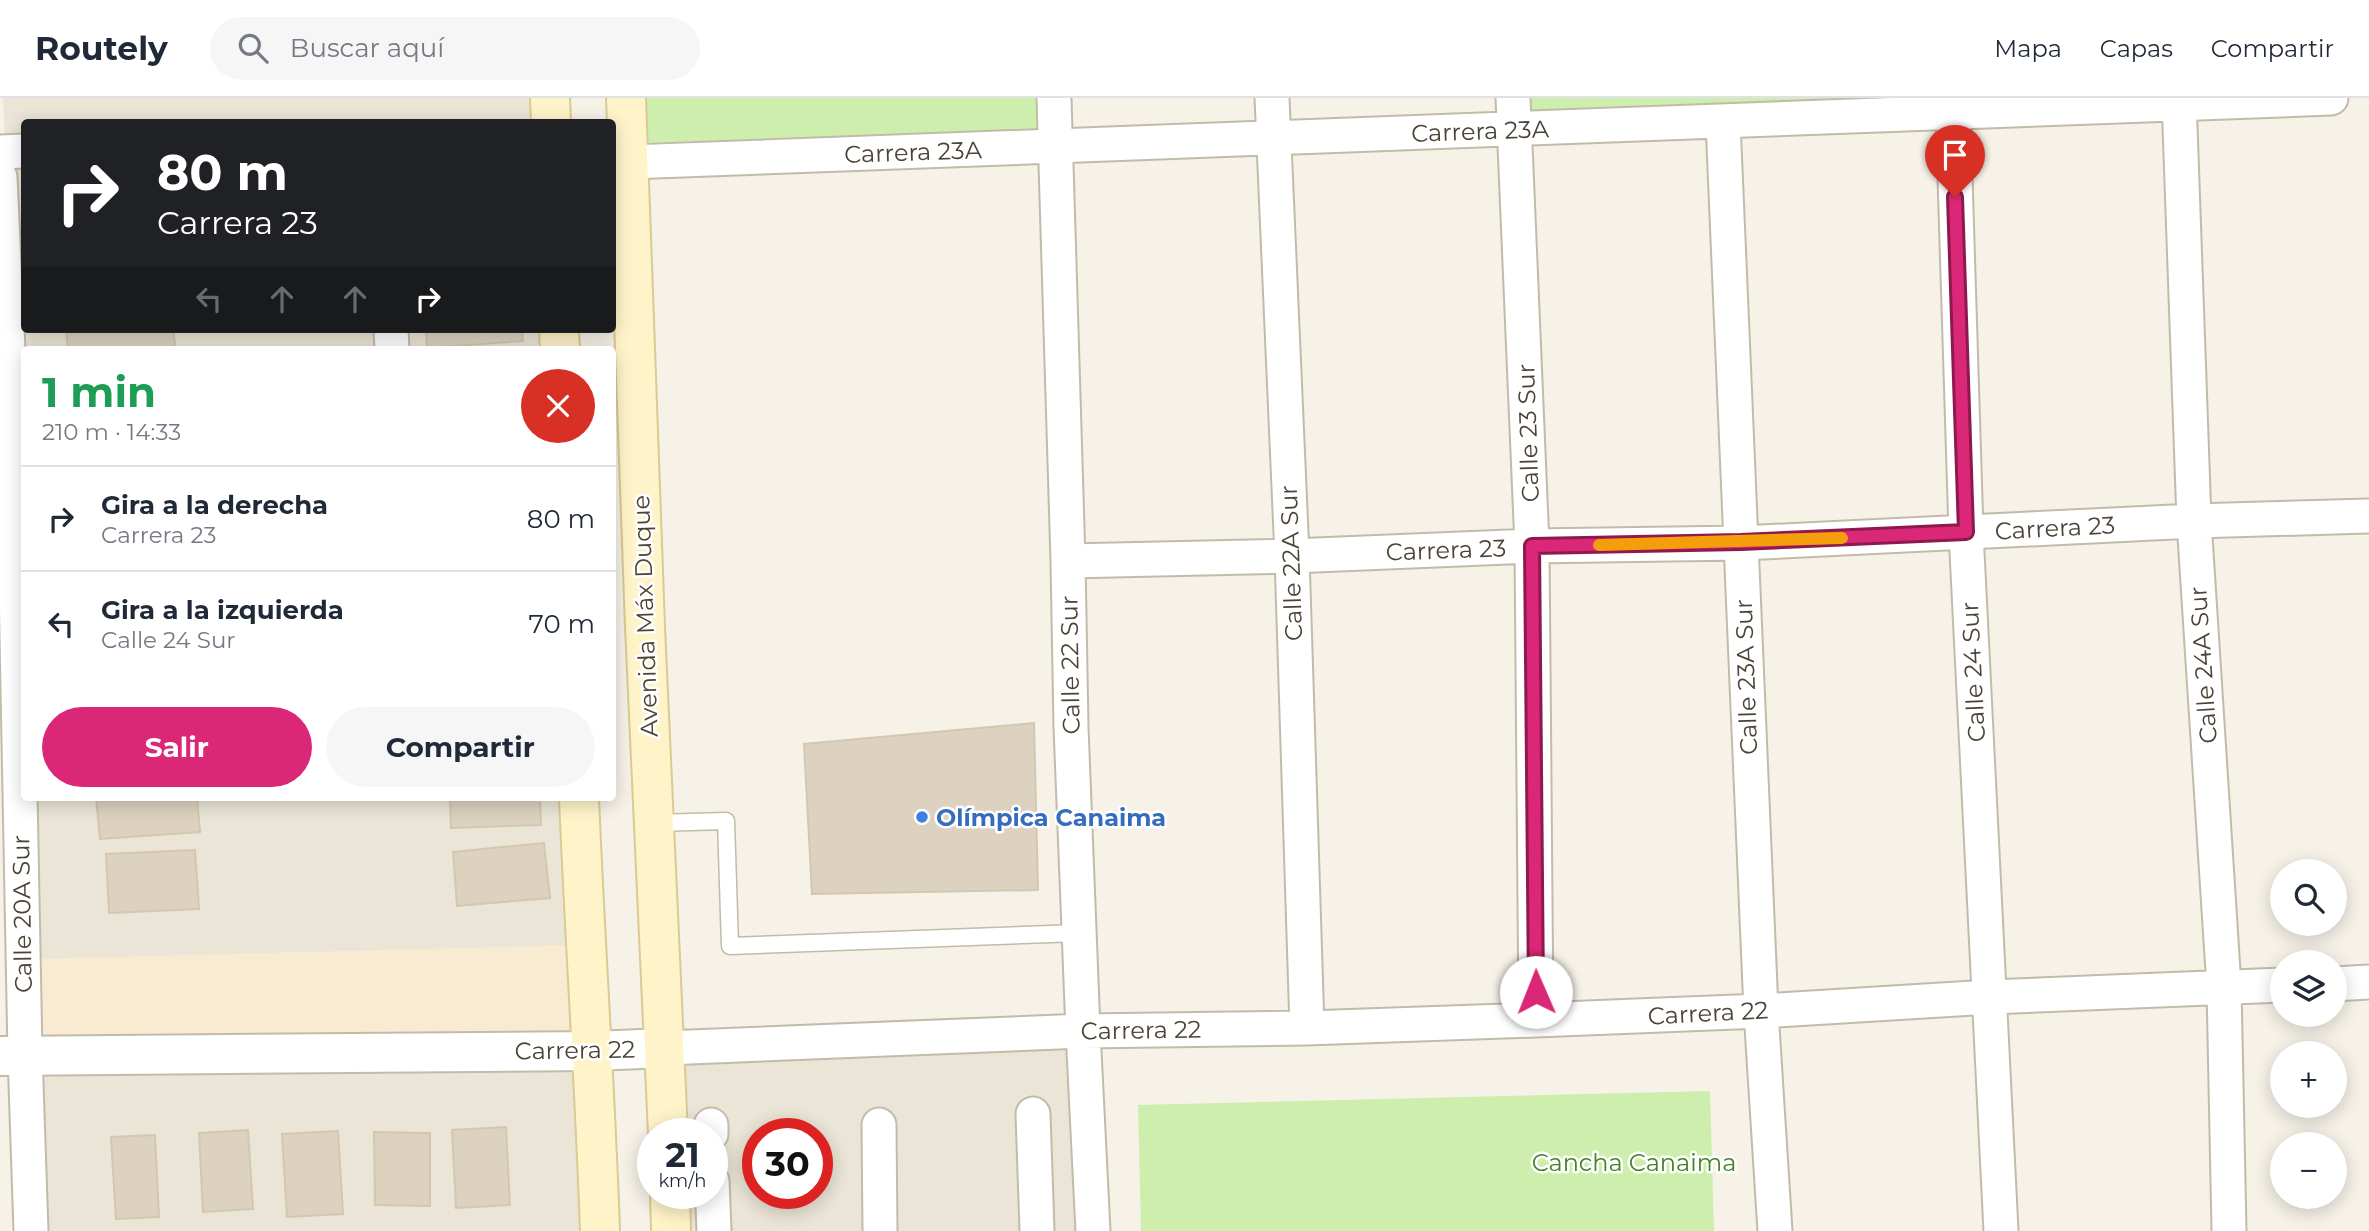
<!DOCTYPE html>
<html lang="es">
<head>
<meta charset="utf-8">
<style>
	body { margin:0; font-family:Montserrat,sans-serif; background:#f6f6f7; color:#1f2937; height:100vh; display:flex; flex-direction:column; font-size:26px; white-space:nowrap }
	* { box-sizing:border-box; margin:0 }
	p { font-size:23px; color:#747a83 }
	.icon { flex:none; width:38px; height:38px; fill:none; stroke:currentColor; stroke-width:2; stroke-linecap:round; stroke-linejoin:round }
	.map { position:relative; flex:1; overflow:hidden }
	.sheet { position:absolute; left:21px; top:248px; width:595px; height:455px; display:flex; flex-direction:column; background:#fff; border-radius:7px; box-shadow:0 4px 18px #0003 }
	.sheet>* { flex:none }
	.top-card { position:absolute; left:21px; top:21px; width:595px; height:214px; border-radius:7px; box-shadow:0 4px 18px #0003; background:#202124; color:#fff; overflow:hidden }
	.tools { position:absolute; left:2270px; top:761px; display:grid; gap:14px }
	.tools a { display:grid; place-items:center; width:77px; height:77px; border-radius:50%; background:#fff; box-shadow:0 4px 18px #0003; font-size:35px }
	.speed { position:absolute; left:637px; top:1020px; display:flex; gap:14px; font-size:35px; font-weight:700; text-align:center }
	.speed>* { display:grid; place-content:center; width:91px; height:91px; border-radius:50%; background:#fff; box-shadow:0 4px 18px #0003; line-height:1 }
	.speed small { font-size:18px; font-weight:400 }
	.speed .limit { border:10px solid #d22; background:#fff; color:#111 }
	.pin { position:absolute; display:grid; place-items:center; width:60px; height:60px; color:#fff; margin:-72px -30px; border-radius:50% 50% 50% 0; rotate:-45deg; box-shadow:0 0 7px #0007 }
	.pin .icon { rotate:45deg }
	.me { position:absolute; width:77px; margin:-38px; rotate:359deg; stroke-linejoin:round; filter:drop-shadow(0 0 5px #0008) }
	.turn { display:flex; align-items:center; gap:24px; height:147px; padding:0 21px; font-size:32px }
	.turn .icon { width:91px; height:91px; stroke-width:2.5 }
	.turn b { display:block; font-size:49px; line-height:60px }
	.lanes { display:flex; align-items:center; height:66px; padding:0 21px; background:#0003; justify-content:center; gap:35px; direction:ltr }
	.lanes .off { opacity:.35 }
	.round { display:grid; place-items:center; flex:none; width:74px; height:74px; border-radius:37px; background:#f6f6f7 }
	.headline { display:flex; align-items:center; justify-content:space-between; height:119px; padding:0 21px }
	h1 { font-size:42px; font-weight:700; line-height:52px; color:#1e9e55 }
	.primary-button { display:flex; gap:14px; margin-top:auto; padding:14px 21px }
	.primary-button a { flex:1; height:80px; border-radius:42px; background:#db2777; color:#fff; font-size:28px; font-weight:700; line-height:80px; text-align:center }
	.primary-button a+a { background:#f6f6f7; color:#1f2937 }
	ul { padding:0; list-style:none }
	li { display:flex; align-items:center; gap:21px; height:105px; padding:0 21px; border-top:2px solid #e0e1e3 }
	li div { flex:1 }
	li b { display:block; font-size:26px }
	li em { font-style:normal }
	header { display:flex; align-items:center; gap:42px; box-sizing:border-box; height:98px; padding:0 35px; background:#fff; border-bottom:2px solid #e0e1e3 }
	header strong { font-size:33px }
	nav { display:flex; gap:38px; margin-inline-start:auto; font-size:24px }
	.search { width:490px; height:63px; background:#f6f6f7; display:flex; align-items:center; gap:18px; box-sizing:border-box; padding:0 24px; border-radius:38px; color:#747a83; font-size:26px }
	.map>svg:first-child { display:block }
	.residential { fill:#eae5d6; fill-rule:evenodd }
	.commercial { fill:#f9ead2 }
	.green { fill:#ceeead }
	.building { fill:#dcd2bf; stroke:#d4c7af; stroke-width:2 }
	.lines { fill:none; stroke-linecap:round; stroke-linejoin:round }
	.service-casing { stroke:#c3bbaa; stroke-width:19 }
	.minor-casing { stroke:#c3bbaa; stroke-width:37 }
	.tertiary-casing { stroke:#c3bbaa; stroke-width:42 }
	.secondary-casing { stroke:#daca93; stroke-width:42 }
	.service { stroke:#fff; stroke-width:16 }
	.minor { stroke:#fff; stroke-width:33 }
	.tertiary { stroke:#fff; stroke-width:38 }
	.secondary { stroke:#fff4c9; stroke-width:38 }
	.route-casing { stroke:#8e194d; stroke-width:18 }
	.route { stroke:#db2777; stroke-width:12 }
	.slow { stroke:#f59e0b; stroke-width:12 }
	.shop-dot { fill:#3f7fe0; stroke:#fff; stroke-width:2.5 }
	.labels { text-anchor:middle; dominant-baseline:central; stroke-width:5; stroke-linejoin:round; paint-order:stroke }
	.street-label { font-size:24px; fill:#4a4336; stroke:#fff }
	.shop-label { font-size:24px; font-weight:bold; fill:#366cbe; stroke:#fff; text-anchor:start }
	.park-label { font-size:24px; fill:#438322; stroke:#fff }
</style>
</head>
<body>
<header>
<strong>Routely</strong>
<div class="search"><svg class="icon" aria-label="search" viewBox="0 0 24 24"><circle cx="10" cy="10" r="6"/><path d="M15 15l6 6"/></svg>Buscar aquí</div>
<nav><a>Mapa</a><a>Capas</a><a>Compartir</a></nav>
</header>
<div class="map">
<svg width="2369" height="1133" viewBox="0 0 2369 1133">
	<rect width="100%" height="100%" fill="#f6f2e8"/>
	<path class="residential" d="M3 0H544L545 24H24V46H5Z
		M12 63H24V231H552V252H24Z
		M30 700H569L575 847 36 954Z
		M1065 940 1076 1133H675L674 1096H712V1036H672L670 953ZM758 1036H817V1096H758Z
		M585 970 590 1133H38L32 974Z"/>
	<path class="commercial" d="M575 847 583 951 36 954 34 861Z"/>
	<path class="green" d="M633 0H1039L1040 34 635 45Z
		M1529 0H2141L1530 24Z
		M1710 993 1714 1133H1141L1138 1007Z"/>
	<path class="building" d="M66 231H173L176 252H68Z
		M426 231H522L523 243 427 250Z
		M1034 625 1038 792 812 796 804 646Z
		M96 700H197L200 734 100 741Z
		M450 700H540L541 727 451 730Z
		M544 745 550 800 457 808 453 754Z
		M195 752 199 811 109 815 106 756Z
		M506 1029 510 1107 456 1110 452 1032Z
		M248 1032 253 1111 203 1114 199 1035Z
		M338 1033 343 1116 287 1119 282 1036Z
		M374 1034 430 1035V1108L375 1107Z
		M155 1037 159 1119 116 1121 111 1039Z"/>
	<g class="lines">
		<g class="service-casing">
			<path id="service" d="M655 725 726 723 730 848 1079 835"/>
		</g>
		<g class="minor-casing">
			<path id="minor" d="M1054 0 1068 463 1071 629 1083 933 1093 1133
				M1272 0 1292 458 1307 930
				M1513 0 1532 448 1536 922
				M2179 0 2194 423 2224 889 2229 1133
				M1953 15 1966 434 2001 1133
				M1723 24 1761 913 1775 1133
				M0 54 24 53
				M629 64 2331 0
				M0 79 14 381 25 956 31 1133
				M391 231 392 252
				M1068 463 1292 458 1532 448 1741 445 2194 423 2369 418
				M2334 886 2369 884
				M665 950 1083 933 1307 930 1536 922 1761 913 1990 899 2282 887
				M1033 1016 1037 1133
				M711 1027V1036
				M879 1027 880 1133
				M712 1083 714 1133"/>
		</g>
		<g class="tertiary-casing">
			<path id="tertiary" d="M0 958 594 953 665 950"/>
		</g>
		<g class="secondary-casing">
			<path id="secondary" d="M550 0 551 24
				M626 0 645 529 668 1036
				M559 231 560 252
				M579 700C585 844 595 989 600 1133
				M670 1096 671 1133"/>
		</g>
		<use href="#service" class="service"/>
		<use href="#minor" class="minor"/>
		<use href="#tertiary" class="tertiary"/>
		<use href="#secondary" class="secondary"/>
	</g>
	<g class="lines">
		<g class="route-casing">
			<path id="route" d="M1536 894 1532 448 1741 444 1966 434 1955 99"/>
		</g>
		<use href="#route" class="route"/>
		<path class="slow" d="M1599 447 1842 440"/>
	</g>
	<circle class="shop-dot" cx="922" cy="719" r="7"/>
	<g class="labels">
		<g class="street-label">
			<text transform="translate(1480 33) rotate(-2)">Carrera 23A</text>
			<text transform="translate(913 54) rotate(-2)">Carrera 23A</text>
			<text transform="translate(1528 335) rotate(-92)">Calle 23 Sur</text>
			<text transform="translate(2055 430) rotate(-3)">Carrera 23</text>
			<text transform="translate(1446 452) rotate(-2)">Carrera 23</text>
			<text transform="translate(1291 465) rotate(-92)">Calle 22A Sur</text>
			<text transform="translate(645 518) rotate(-92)">Avenida Máx Duque</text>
			<text transform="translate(1070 567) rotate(-91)">Calle 22 Sur</text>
			<text transform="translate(2203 567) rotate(-94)">Calle 24A Sur</text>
			<text transform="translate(1973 574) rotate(-93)">Calle 24 Sur</text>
			<text transform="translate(1746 579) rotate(-92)">Calle 23A Sur</text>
			<text transform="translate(22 816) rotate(-91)">Calle 20A Sur</text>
			<text transform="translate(1708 915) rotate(-3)">Carrera 22</text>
			<text transform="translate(1141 932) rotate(-1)">Carrera 22</text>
			<text transform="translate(575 952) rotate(-1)">Carrera 22</text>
		</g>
		<g class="shop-label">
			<text x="936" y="719">Olímpica Canaima</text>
		</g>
		<g class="park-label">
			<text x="1634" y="1064">Cancha Canaima</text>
		</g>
	</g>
</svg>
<div class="tools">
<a><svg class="icon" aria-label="search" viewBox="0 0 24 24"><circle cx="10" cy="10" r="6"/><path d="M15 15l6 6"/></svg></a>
<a><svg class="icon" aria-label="layers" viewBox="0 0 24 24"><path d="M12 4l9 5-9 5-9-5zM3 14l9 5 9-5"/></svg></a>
<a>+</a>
<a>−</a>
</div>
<div class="speed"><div>21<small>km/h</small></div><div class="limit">30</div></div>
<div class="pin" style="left:1955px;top:99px;background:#d93025"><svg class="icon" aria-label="arrive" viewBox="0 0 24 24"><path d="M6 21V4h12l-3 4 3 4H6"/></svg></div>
<svg class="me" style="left:1536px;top:894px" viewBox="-20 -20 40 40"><circle r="19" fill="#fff"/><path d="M0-13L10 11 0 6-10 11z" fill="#db2777"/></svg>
<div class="top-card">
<div class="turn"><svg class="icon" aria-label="right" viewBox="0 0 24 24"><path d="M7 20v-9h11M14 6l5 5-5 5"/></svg><div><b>80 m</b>Carrera 23</div></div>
<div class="lanes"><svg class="icon off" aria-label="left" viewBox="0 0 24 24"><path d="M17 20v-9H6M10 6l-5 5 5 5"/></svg><svg class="icon off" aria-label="ahead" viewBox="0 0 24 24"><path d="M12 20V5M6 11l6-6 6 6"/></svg><svg class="icon off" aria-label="ahead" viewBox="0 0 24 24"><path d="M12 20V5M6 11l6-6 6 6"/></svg><svg class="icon" aria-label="right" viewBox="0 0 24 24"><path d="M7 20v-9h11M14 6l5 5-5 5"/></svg></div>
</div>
<section class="sheet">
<div class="headline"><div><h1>1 min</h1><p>210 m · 14:33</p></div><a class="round" style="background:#d93025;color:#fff"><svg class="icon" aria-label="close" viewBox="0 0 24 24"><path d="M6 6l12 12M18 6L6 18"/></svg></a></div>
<ul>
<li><svg class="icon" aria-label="right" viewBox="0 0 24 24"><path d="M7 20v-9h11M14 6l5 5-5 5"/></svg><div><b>Gira a la derecha</b><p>Carrera 23</p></div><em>80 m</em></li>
<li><svg class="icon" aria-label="left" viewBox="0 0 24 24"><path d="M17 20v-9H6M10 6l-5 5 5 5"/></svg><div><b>Gira a la izquierda</b><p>Calle 24 Sur</p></div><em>70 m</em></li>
</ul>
<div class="primary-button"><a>Salir</a><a>Compartir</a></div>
</section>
</div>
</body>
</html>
